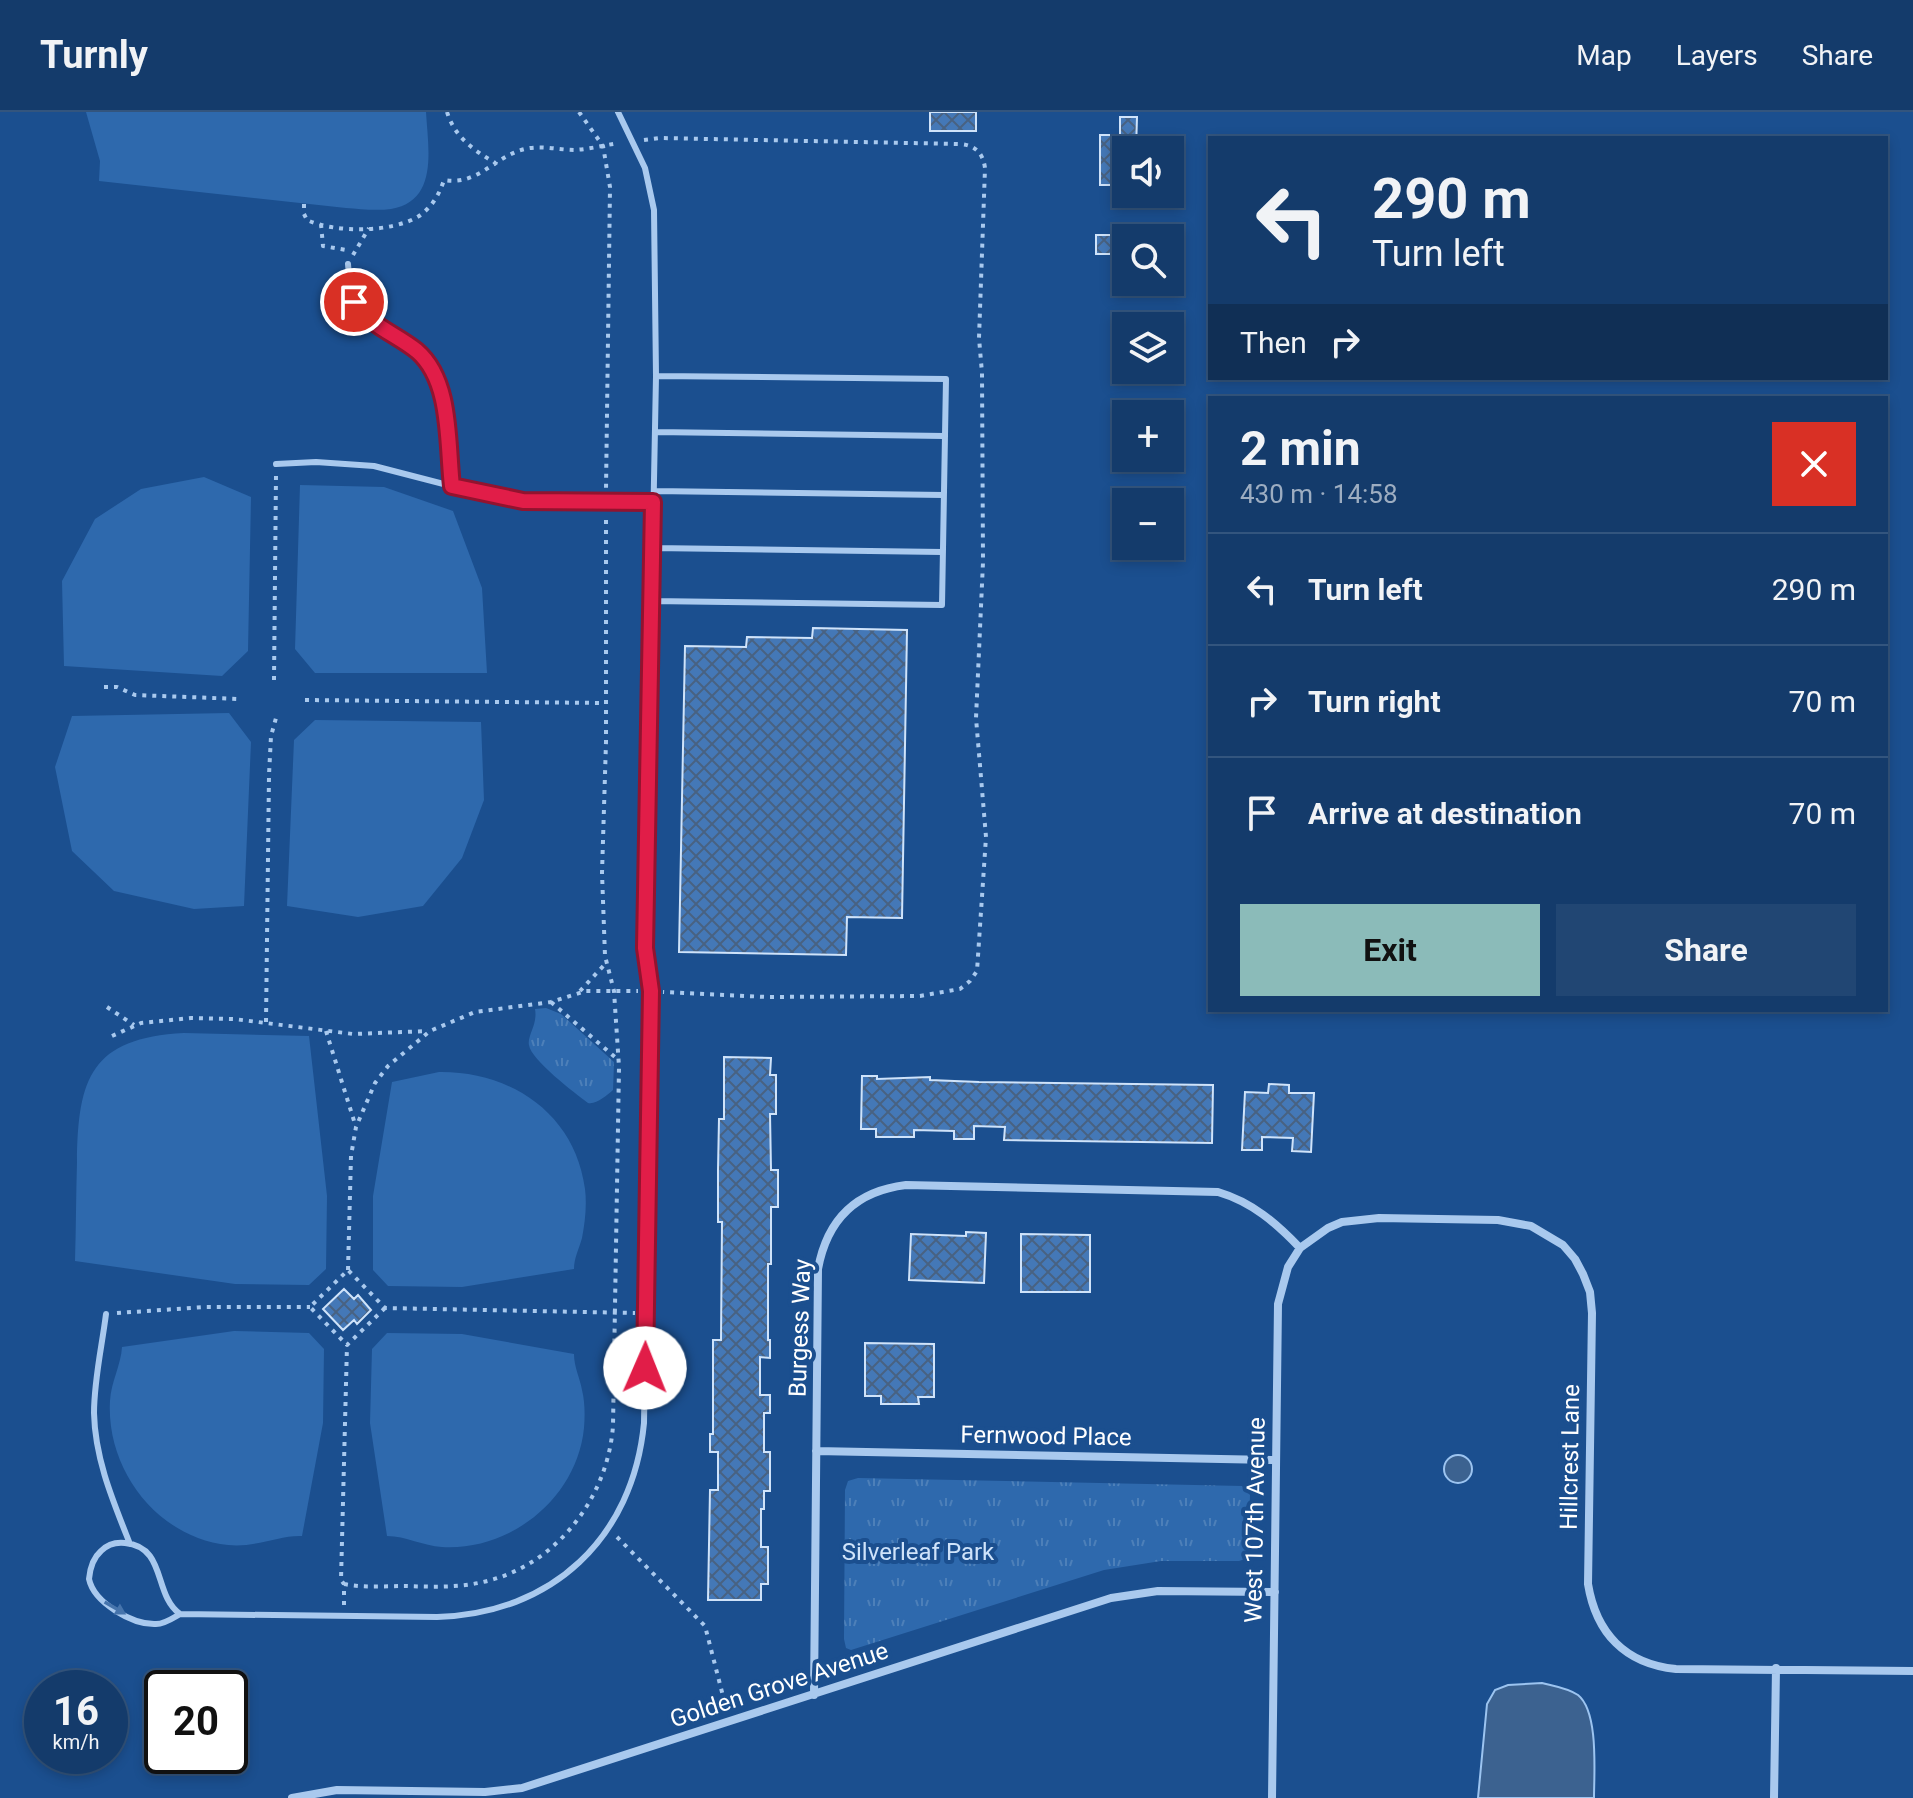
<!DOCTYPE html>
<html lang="en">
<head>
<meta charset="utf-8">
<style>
	body { margin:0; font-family:Roboto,sans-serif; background:#214673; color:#f1f3f6; height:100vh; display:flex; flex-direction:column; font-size:30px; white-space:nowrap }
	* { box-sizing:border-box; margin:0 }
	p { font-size:26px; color:#9dadc1 }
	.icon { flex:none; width:44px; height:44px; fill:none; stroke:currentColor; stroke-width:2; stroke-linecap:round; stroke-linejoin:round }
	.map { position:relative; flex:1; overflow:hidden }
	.side { position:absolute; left:1208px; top:284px; width:680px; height:616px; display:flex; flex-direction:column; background:#143b6b; border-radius:0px; box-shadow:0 4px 12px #0003,0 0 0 2px #33557e }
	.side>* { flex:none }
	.banner { position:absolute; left:1208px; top:24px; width:680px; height:244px; border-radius:0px; box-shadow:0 4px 12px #0003,0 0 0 2px #33557e; background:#143b6b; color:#f1f3f6; overflow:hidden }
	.fabs { position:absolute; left:1112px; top:24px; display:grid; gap:16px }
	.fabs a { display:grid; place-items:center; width:72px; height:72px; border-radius:0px; background:#143b6b; box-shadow:0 4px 12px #0003,0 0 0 2px #33557e; font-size:40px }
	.speed { position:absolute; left:24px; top:1558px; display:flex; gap:16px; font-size:40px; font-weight:700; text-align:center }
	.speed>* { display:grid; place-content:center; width:104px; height:104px; border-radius:50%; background:#143b6b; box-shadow:0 4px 12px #0003,0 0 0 2px #33557e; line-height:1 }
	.speed small { font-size:20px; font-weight:400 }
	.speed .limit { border:4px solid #111; border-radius:12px; background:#fff; color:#111 }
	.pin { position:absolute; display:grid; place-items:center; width:68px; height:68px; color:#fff; margin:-34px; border:4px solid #fff; border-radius:50%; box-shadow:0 2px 8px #0007 }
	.me { position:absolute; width:88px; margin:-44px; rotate:1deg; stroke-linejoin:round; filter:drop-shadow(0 0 6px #0008) }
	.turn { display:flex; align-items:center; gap:28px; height:168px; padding:0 32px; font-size:36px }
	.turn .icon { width:104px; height:104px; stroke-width:2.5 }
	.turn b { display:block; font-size:56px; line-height:68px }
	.then { display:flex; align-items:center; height:76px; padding:0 32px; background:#0003; gap:16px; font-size:30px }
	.round { display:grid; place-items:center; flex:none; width:84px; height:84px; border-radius:0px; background:#214673 }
	.headline { display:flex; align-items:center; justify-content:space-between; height:136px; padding:0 32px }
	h1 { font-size:48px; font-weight:700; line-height:60px }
	.primary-button { display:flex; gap:16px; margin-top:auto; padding:16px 32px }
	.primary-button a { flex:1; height:92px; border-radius:0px; background:#8bbbb9; color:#111; font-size:32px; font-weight:700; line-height:92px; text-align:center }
	.primary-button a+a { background:#214673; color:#f1f3f6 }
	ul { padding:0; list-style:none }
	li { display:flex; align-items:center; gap:24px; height:112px; padding:0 32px; border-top:2px solid #33557e }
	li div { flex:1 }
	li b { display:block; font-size:30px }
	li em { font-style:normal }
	header { display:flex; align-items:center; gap:48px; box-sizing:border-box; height:112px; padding:0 40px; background:#143b6b; border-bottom:2px solid #33557e }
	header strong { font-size:38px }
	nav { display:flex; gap:44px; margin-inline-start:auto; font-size:28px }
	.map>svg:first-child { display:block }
	.grass { fill:url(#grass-tufts) }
	.garden { fill:#2e69ad }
	.water { fill:#3c6290; stroke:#9cc4f0; stroke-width:2 }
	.building { fill:url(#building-cross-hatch); stroke:#cfe3fa; stroke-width:2 }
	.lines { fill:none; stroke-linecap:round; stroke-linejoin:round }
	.path { stroke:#a9c9ee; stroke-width:4; stroke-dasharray:4 6; stroke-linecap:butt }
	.lane { stroke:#a9c9ee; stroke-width:6 }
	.street { stroke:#a9c9ee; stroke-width:8 }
	.oneway { fill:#4674ac }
	.route-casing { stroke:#92132f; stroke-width:20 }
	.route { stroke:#e11d48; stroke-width:14 }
	.labels { text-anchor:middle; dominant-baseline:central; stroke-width:8; stroke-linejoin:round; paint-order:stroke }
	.street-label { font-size:24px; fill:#fff; stroke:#1b4f8f }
	.park-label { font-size:24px; fill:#cfe3fa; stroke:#1b4f8f }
</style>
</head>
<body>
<header>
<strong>Turnly</strong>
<nav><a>Map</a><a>Layers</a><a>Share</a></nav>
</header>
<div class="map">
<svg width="1913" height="1686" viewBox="0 0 1913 1686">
	<defs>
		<pattern id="grass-tufts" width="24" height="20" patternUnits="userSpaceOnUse" patternTransform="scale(2)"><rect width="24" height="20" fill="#2e69ad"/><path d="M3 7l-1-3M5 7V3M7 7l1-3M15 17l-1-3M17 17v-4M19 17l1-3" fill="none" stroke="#4d80b9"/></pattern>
		<pattern id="building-cross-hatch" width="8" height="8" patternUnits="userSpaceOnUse" patternTransform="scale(2)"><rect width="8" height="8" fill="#4478b7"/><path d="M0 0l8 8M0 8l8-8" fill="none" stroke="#486282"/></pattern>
	</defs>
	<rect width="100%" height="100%" fill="#1b4f8f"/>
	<path class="grass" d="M546 896 561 902 614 950 613 978C607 983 596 993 588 991 575 981 531 948 529 933 527 924 538 912 535 897Z
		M858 1366 1242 1374 1250 1383 1248 1440 1245 1447 1239 1449H1161L1104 1458 851 1538 846 1536 844 1527 845 1378 848 1369Z"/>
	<path class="garden" d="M86 0H426C428 36 439 89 391 97 376 99 360 97 346 96L99 69 100 49Z
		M204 365 251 385 248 539 222 564 64 554 62 469 95 407 141 377Z
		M300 373 384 375 453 399 482 476 487 561H315L295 537Z
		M229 601 251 630 244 794 194 797 114 779 72 739 55 655 72 604Z
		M315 608 481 610 484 688 462 746 423 794 358 805 287 794 294 628Z
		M184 921 309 924 327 1084 326 1157 309 1173 235 1172 75 1149C76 1116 76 1083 77 1050 78 966 91 926 184 921Z
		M439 960C510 959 575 1001 585 1077 587 1093 585 1111 582 1126 579 1137 574 1146 574 1157L462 1175 388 1174 373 1158V1084L392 970Z
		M234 1219 309 1221 324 1237 323 1311 302 1424C279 1423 256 1436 228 1433 158 1426 106 1358 110 1289 111 1270 121 1253 122 1235Z
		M387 1221 462 1222 574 1242C574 1255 580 1266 582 1278 585 1290 585 1304 584 1316 577 1386 511 1439 442 1435 423 1434 406 1424 387 1424L370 1311 372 1237Z"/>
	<path class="water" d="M1444 1357a14 14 0 1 1 28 0a14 14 0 1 1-28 0Z
		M1542 1571C1554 1574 1568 1576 1578 1583 1599 1600 1594 1661 1594 1686H1478L1487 1592 1495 1578 1508 1573Z"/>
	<path class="building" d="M930 0H976V19H930Z
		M1120 5H1137L1136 38H1126V73H1100V23H1120Z
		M1096 123H1112V142H1096Z
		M813 516 907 518 902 806 847 805 846 843 679 840 685 534 746 535 747 525 812 526Z
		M724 945 771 946 770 963H776V1002H770L771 1058H778V1095H771V1152H768V1228H770V1246L760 1245V1283H770V1301H764V1340H770V1379H764V1397H761V1435H768V1472H761V1488H708L710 1378H718V1340H710V1322H713V1228H721L722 1110H718V1058L719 1007H724Z
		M862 964H877V967L930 965V968L979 970 1213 973 1212 1031 1004 1028 1005 1015 974 1014V1027H954V1019L914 1018V1025H876V1017H861Z
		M1269 972 1289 973V981H1314L1311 1040 1292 1039 1293 1026 1262 1025V1038H1242L1245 980 1268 981Z
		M966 1120 986 1121 984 1171 909 1168 911 1122 966 1124Z
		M1021 1122 1090 1123V1180H1021Z
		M344 1177 354 1187 358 1183 371 1198 357 1212 354 1208 343 1218 323 1197Z
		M865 1231 934 1232V1285H918L919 1292H881V1284H865Z"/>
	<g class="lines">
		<path class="path" d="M447 0C455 26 475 39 497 52
			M579 0 603 34 610 75 606 378
			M644 28 660 26 960 32C975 33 983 41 985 56L979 226 982 261 983 450 976 606 986 725 977 859 970 869 960 877 920 884 767 885 663 880
			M304 92V102L307 108C335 121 392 121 419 104 432 95 439 83 444 68 478 74 495 44 525 37 541 33 559 38 575 38 590 37 605 33 619 31
			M321 112 323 134 346 138
			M353 143 369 116
			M274 568 276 363
			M104 575H117L135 583 239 587
			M305 588 605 591
			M580 879 606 851
			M551 890 616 946
			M107 895 134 913
			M266 910 269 663 271 624 276 606
			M326 919 355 1012
			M112 924 141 911 191 906 234 907 353 922 428 919
			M348 1158 351 1044 356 1015 375 971 388 954 430 919 475 900 551 890 586 879H638
			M385 1196 347 1233 310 1195 348 1158 385 1196 635 1201
			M117 1201 206 1195H310
			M617 1425 705 1514 723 1584
			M344 1472C364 1476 386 1474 406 1474 434 1475 463 1476 491 1468 560 1449 608 1383 613 1314L619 955 614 879 605 844 602 761 606 630V403
			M344 1493V1472L341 1468 347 1233"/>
		<path class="lane" d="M348 152C349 162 349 173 351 183 361 219 410 224 428 253 450 287 448 335 452 374
			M655 320 944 324
			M276 352 316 350 374 354 490 384 523 389 653 390
			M654 379 943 383
			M653 436 942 440
			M652 489 942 493 946 267 656 264
			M106 1202C102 1234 94 1268 94 1301 95 1347 113 1389 130 1432
			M180 1502C153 1483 167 1435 125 1431 116 1430 108 1432 101 1439 93 1446 90 1456 89 1467 94 1491 133 1513 156 1512 165 1512 173 1506 180 1502L437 1505C552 1502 633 1426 644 1311L651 879 645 836 656 264 654 98 645 56 618 0"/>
		<path class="street" d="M816 1339 1276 1348
			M814 1583 818 1157C827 1108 856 1079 906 1073L1218 1080C1252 1090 1276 1111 1300 1136
			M292 1686 337 1678 485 1680 522 1676 1111 1486 1158 1479 1275 1480
			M1272 1686 1278 1192 1288 1155 1300 1136 1328 1116 1342 1110 1379 1106 1498 1108 1531 1114 1563 1133 1575 1147 1583 1162 1590 1180 1592 1201 1588 1472C1596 1521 1625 1552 1676 1557L1913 1559
			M1774 1686 1776 1556"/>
	</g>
	<defs><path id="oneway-solid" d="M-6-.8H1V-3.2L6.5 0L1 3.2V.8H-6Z" transform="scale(2)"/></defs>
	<use class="oneway" href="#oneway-solid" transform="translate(115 1496) rotate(30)"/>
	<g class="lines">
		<g class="route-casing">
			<path id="route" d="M354 190C370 214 396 222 417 239 452 269 447 332 452 374L523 389 653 390 645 836 651 879 645 1256"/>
		</g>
		<use href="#route" class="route"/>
	</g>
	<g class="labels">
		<g class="street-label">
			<text transform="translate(800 1216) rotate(-88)">Burgess Way</text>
			<text transform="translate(1046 1324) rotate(1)">Fernwood Place</text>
			<text transform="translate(1570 1345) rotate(-89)">Hillcrest Lane</text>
			<text transform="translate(1255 1408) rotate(-89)">West 107th Avenue</text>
			<text transform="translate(779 1573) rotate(-18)">Golden Grove Avenue</text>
		</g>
		<g class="park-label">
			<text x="918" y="1440">Silverleaf Park</text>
		</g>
	</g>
</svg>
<div class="fabs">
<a><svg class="icon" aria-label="sound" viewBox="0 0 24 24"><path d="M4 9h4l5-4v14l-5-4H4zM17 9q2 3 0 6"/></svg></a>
<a><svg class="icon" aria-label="search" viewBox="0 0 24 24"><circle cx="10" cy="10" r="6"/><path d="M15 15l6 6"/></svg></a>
<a><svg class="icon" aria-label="layers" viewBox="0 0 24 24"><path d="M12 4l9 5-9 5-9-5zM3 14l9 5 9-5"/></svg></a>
<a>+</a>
<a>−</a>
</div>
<div class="speed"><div>16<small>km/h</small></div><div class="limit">20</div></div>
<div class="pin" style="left:354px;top:190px;background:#d93025"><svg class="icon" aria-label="arrive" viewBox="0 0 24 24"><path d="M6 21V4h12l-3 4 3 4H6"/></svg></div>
<svg class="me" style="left:645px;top:1256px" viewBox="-20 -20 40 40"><circle r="19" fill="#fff"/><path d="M0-13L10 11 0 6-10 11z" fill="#e11d48"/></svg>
<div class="banner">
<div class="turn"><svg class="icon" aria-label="left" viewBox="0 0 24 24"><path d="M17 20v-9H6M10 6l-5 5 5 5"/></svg><div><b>290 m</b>Turn left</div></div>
<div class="then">Then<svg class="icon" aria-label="right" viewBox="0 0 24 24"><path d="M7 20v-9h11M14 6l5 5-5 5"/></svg></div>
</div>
<section class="side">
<div class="headline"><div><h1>2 min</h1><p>430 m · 14:58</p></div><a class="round" style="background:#d93025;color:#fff"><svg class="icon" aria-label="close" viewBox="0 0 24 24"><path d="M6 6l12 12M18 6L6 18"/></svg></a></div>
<ul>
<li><svg class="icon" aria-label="left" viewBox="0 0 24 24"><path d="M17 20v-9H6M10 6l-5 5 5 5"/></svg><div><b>Turn left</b></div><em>290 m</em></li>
<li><svg class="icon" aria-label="right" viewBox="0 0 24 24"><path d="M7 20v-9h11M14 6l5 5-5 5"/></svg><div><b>Turn right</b></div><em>70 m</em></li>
<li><svg class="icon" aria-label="arrive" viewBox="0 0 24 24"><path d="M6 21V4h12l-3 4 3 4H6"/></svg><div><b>Arrive at destination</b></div><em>70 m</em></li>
</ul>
<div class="primary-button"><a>Exit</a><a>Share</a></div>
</section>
</div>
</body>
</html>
